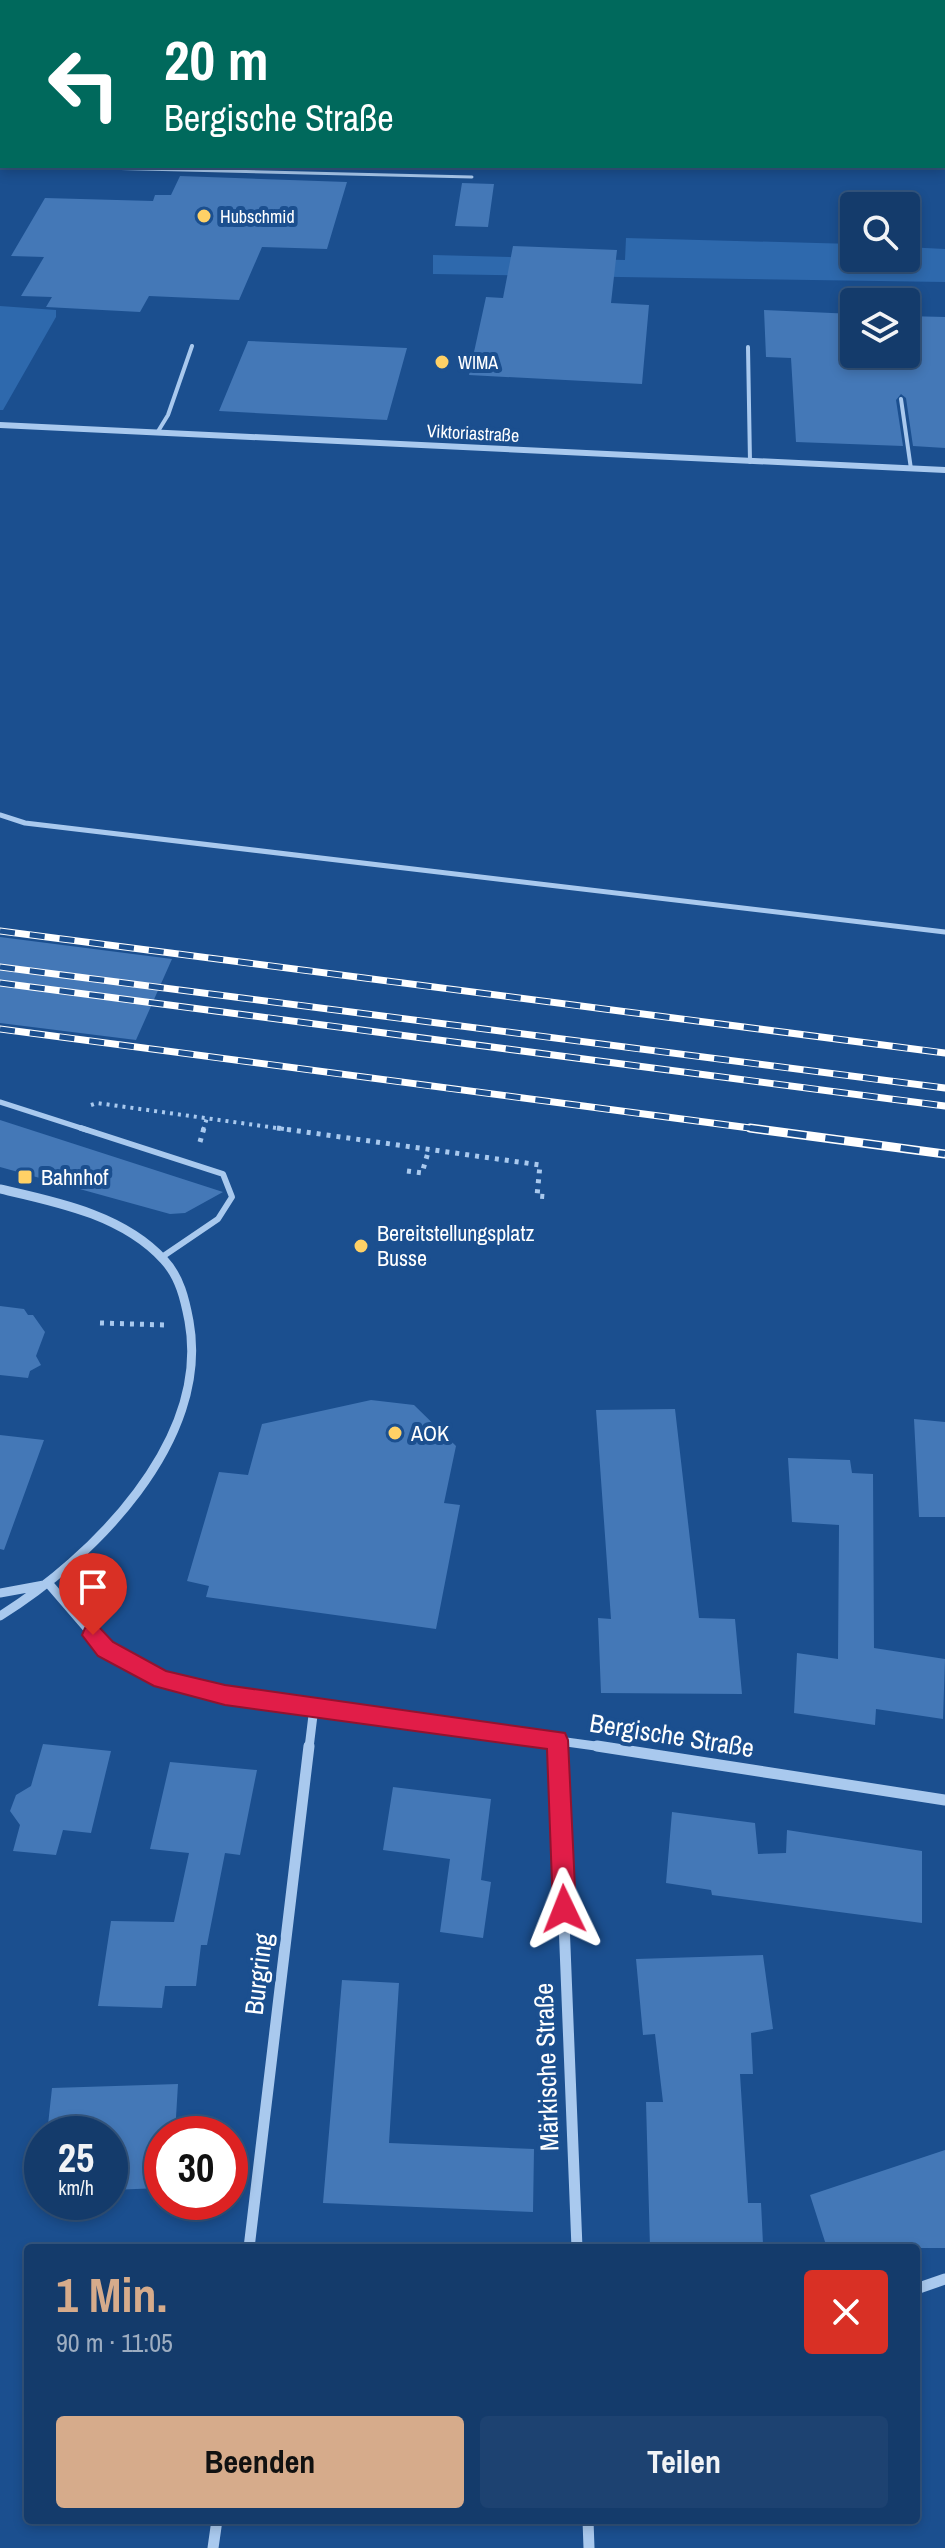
<!DOCTYPE html>
<html lang="de">
<head>
<meta charset="utf-8">
<style>
	body { margin:0; font-family:"Archivo Narrow",sans-serif; background:#1d4271; color:#f1f3f6; height:100vh; display:flex; flex-direction:column; font-size:30px; white-space:nowrap }
	* { box-sizing:border-box; margin:0 }
	p { font-size:26px; color:#9dadc1 }
	.icon { flex:none; width:44px; height:44px; fill:none; stroke:currentColor; stroke-width:2; stroke-linecap:round; stroke-linejoin:round }
	.map { position:relative; flex:1; overflow:hidden }
	.drawer { position:absolute; left:24px; top:2244px; width:896px; height:280px; display:flex; flex-direction:column; background:#143b6b; border-radius:8px; box-shadow:0 4px 12px #0003,0 0 0 2px #33557e }
	.drawer>* { flex:none }
	.guide { position:absolute; left:0px; top:0px; width:946px; height:168px; box-shadow:0 4px 12px #0003,0 0 0 2px #33557e; background:#00695c; color:#fff; overflow:hidden }
	.tools { position:absolute; left:840px; top:192px; display:grid; gap:16px }
	.tools a { display:grid; place-items:center; width:80px; height:80px; border-radius:8px; background:#143b6b; box-shadow:0 4px 12px #0003,0 0 0 2px #33557e; font-size:40px }
	.speed { position:absolute; left:24px; top:2116px; display:flex; gap:16px; font-size:40px; font-weight:700; text-align:center }
	.speed>* { display:grid; place-content:center; width:104px; height:104px; border-radius:50%; background:#143b6b; box-shadow:0 4px 12px #0003,0 0 0 2px #33557e; line-height:1 }
	.speed small { font-size:20px; font-weight:400 }
	.speed .limit { border:12px solid #d22; background:#fff; color:#111 }
	.pin { position:absolute; display:grid; place-items:center; width:68px; height:68px; color:#fff; margin:-82px -34px; border-radius:50% 50% 50% 0; rotate:-45deg; box-shadow:0 0 8px #0007 }
	.pin .icon { rotate:45deg }
	.me { position:absolute; width:88px; margin:-44px; rotate:358deg; stroke-linejoin:round; filter:drop-shadow(0 0 6px #0008) }
	.turn { display:flex; align-items:center; gap:28px; height:168px; padding:0 32px; font-size:36px }
	.turn .icon { width:104px; height:104px; stroke-width:2.5 }
	.turn b { display:block; font-size:56px; line-height:68px }
	.round { display:grid; place-items:center; flex:none; width:84px; height:84px; border-radius:8px; background:#1d4271 }
	.overview { display:flex; align-items:center; justify-content:space-between; height:136px; padding:0 32px }
	h1 { font-size:48px; font-weight:700; line-height:60px; color:#d6ab8b }
	.button { display:flex; gap:16px; margin-top:auto; padding:16px 32px }
	.button a { flex:1; height:92px; border-radius:8px; background:#d6ab8b; color:#111; font-size:32px; font-weight:700; line-height:92px; text-align:center }
	.button a+a { background:#1d4271; color:#f1f3f6 }
	.map>svg:first-child { display:block }
	.green { fill:#2e69ad }
	.building { fill:#4478b7 }
	.lines { fill:none; stroke-linecap:round; stroke-linejoin:round }
	.path-far2 { stroke:#a9c9ee; stroke-width:2; stroke-dasharray:2 3; stroke-linecap:butt }
	.path-far1 { stroke:#a9c9ee; stroke-width:4; stroke-dasharray:3 5; stroke-linecap:butt }
	.path { stroke:#a9c9ee; stroke-width:5; stroke-dasharray:4 6; stroke-linecap:butt }
	.service-far3 { stroke:#a9c9ee; stroke-width:3 }
	.service-far2 { stroke:#a9c9ee; stroke-width:4 }
	.service-far1 { stroke:#a9c9ee; stroke-width:5 }
	.service { stroke:#a9c9ee; stroke-width:6 }
	.minor-far2 { stroke:#a9c9ee; stroke-width:4 }
	.minor-far1 { stroke:#a9c9ee; stroke-width:9 }
	.minor { stroke:#a9c9ee; stroke-width:11 }
	.tertiary { fill:#a9c9ee; fill-rule:evenodd }
	.secondary { stroke:#d6e6fa; stroke-width:16 }
	.rail-far1-casing { stroke:#fff; stroke-width:7 }
	.rail-casing { stroke:#fff; stroke-width:9 }
	.rail-far1 { stroke:#1b4f8f; stroke-width:5; stroke-dasharray:15; stroke-linecap:butt }
	.rail { stroke:#1b4f8f; stroke-width:6; stroke-dasharray:19; stroke-linecap:butt }
	.route { fill:#e11d48; stroke:#92132f; stroke-width:2 }
	.poi-dot { fill:#ffd166; stroke:#1b4f8f; stroke-width:3 }
	.labels { text-anchor:middle; dominant-baseline:central; stroke-width:8; stroke-linejoin:round; paint-order:stroke }
	.far-poi-label { font-size:18px; fill:#fff; stroke:#1b4f8f; text-anchor:start }
	.far-street-label { font-size:18px; fill:#fff; stroke:#1b4f8f }
	.poi-label { font-size:22px; fill:#fff; stroke:#1b4f8f; text-anchor:start }
	.near-street-label { font-size:26px; fill:#fff; stroke:#1b4f8f }
</style>
</head>
<body>
<div class="map">
<svg width="945" height="2548" viewBox="0 0 945 2548">
	<rect width="100%" height="100%" fill="#1b4f8f"/>
	<path class="green" d="M626 238 854 244V258H906V247L945 249V282L433 274V255L625 260Z
		M0 306 56 310V317L3 410H0Z"/>
	<path class="building" d="M180 176 347 182 327 249 262 247 239 300 149 296 140 312 46 307 52 297 21 296 44 257 11 256 45 198 153 201 155 195H171Z
		M462 183 494 184 488 227 455 226Z
		M513 246 617 250 611 303 649 305 642 384 469 375 486 297 503 298Z
		M764 310 854 314V354H906V316L945 317V448L913 446 906 398 901 394 896 400 903 446 796 442 791 358 766 357Z
		M248 341 407 348 387 420 219 411Z
		M0 937 172 959 136 1040 0 1023Z
		M0 1120 223 1192 185 1213 170 1214 0 1167Z
		M0 1306 24 1309 28 1315H33L45 1332 36 1356 41 1365 30 1371 28 1378 0 1375Z
		M371 1400 414 1405 456 1446 444 1503 460 1505 436 1629 206 1597 209 1586 187 1581 219 1472 248 1475 262 1424Z
		M675 1409 699 1618 735 1619 742 1694 601 1693 598 1618 611 1619 596 1410Z
		M914 1419 945 1422V1517H919Z
		M0 1435 44 1440 4 1550 0 1549Z
		M788 1458 850 1460 852 1473 873 1474 874 1648 945 1659 943 1719 876 1709 875 1725 794 1713 797 1653 838 1659 839 1525 792 1522Z
		M43 1744 111 1751 91 1833 63 1830 56 1855 13 1851 20 1825 10 1811 16 1795 31 1786Z
		M170 1762 257 1770 240 1855 225 1853 207 1945H201L196 1986H165L162 2008 98 2006 111 1921 174 1922 189 1853 150 1849Z
		M393 1787 491 1799 481 1880 491 1882 483 1938 440 1932 450 1859 383 1850Z
		M672 1812 755 1823 758 1854 786 1853 787 1830 922 1851V1923L712 1895 711 1890 666 1883Z
		M763 1955 773 2029 751 2033 753 2074H740L748 2203H761L763 2244 747 2243V2248H650L646 2102H663L655 2034 643 2035 636 1959Z
		M342 1980 399 1983 389 2143 534 2149 533 2212 323 2203Z
		M178 2084 175 2134H162V2188L110 2190V2134H47L52 2088Z
		M945 2150V2248H827L810 2195Z"/>
	<g class="lines">
		<path class="path-far2" d="M248 2 265 0
			M944 104 945 108"/>
		<path class="path-far1" d="M91 1105 97 1103 291 1130
			M203 1130 207 1118"/>
		<path class="path" d="M277 1128 540 1165 537 1196 549 1197
			M200 1142 204 1128
			M407 1171 422 1173 429 1149
			M100 1323 166 1325"/>
		<path class="service-far3" d="M17 166 472 177"/>
		<path class="service-far2" d="M748 347 750 462
			M901 399 911 469
			M157 433 168 415 192 346"/>
		<path class="service-far1" d="M0 815 25 823 945 932
			M0 1102 87 1130"/>
		<path class="service" d="M81 1128 223 1174 232 1197 218 1219 162 1257"/>
		<path class="minor-far2" d="M371 2 642 0"/>
		<path class="minor-far1" d="M0 1189C57 1202 123 1215 164 1260 180 1277 185 1300 189 1321 211 1441 92 1559 0 1616
			M49 1584 105 1649 162 1680 225 1695 610 1748
			M0 1593 44 1585
			M557 1740V1748
			M309 1748 314 1707"/>
		<path class="minor" d="M557 1746 577 2248
			M597 1746 945 1800
			M249 2248 309 1746
			M916 2289 945 2279
			M588 2520 589 2548
			M213 2548 217 2520"/>
		<path class="tertiary" d="M0 422 945 467V473L0 428Z"/>
		<path class="secondary" d="M166 2 173 0
			M0 101 2 99"/>
		<g class="rail-far1-casing">
			<path id="rail-far1" d="M0 931 945 1053
				M0 967 945 1088
				M0 983 945 1106
				M0 1029 765 1130"/>
		</g>
		<g class="rail-casing">
			<path id="rail" d="M750 1128 945 1154"/>
		</g>
		<use href="#rail-far1" class="rail-far1"/>
		<use href="#rail" class="rail"/>
	</g>
	<path class="route" d="M93 1625 100 1628 113 1642 166 1671 225 1685 565 1733 568 1740 576 1909 572 1917 564 1920 556 1917 553 1909 547 1749 225 1705 154 1686 98 1656 82 1635 85 1628Z"/>
	<g class="poi-dot">
		<circle cx="204" cy="216" r="8"/>
		<circle cx="442" cy="362" r="8"/>
		<rect x="17" y="1169" width="16" height="16" rx="4"/>
		<circle cx="361" cy="1246" r="8"/>
		<circle cx="395" cy="1433" r="8"/>
	</g>
	<g class="labels">
		<g class="far-poi-label">
			<text x="220" y="216">Hubschmid</text>
			<text x="458" y="362">WIMA</text>
		</g>
		<g class="far-street-label">
			<text transform="translate(473 433) rotate(3)">Viktoriastraße</text>
		</g>
		<g class="poi-label">
			<text x="41" y="1177">Bahnhof</text>
			<text x="377" y="1233">Bereitstellungsplatz<tspan x="377" dy="25">Busse</tspan></text>
			<text x="411" y="1433">AOK</text>
		</g>
		<g class="near-street-label">
			<text transform="translate(672 1735) rotate(9)">Bergische Straße</text>
			<text transform="translate(258 1974) rotate(-83)">Burgring</text>
			<text transform="translate(546 2067) rotate(-92)">Märkische Straße</text>
		</g>
	</g>
</svg>
<div class="tools">
<a><svg class="icon" aria-label="search" viewBox="0 0 24 24"><circle cx="10" cy="10" r="6"/><path d="M15 15l6 6"/></svg></a>
<a><svg class="icon" aria-label="layers" viewBox="0 0 24 24"><path d="M12 4l9 5-9 5-9-5zM3 14l9 5 9-5"/></svg></a>
</div>
<div class="speed"><div>25<small>km/h</small></div><div class="limit">30</div></div>
<div class="pin" style="left:93px;top:1635px;background:#d93025"><svg class="icon" aria-label="arrive" viewBox="0 0 24 24"><path d="M6 21V4h12l-3 4 3 4H6"/></svg></div>
<svg class="me" style="left:564px;top:1909px" viewBox="-20 -20 40 40"><path d="M0-17L14 15 0 8-14 15z" fill="#e11d48" stroke="#fff" stroke-width="4"/></svg>
<div class="guide">
<div class="turn"><svg class="icon" aria-label="left" viewBox="0 0 24 24"><path d="M17 20v-9H6M10 6l-5 5 5 5"/></svg><div><b>20 m</b>Bergische Straße</div></div>
</div>
<section class="drawer">
<div class="overview"><div><h1>1 Min.</h1><p>90 m · 11:05</p></div><a class="round" style="background:#d93025;color:#fff"><svg class="icon" aria-label="close" viewBox="0 0 24 24"><path d="M6 6l12 12M18 6L6 18"/></svg></a></div>
<div class="button"><a>Beenden</a><a>Teilen</a></div>
</section>
</div>
</body>
</html>
